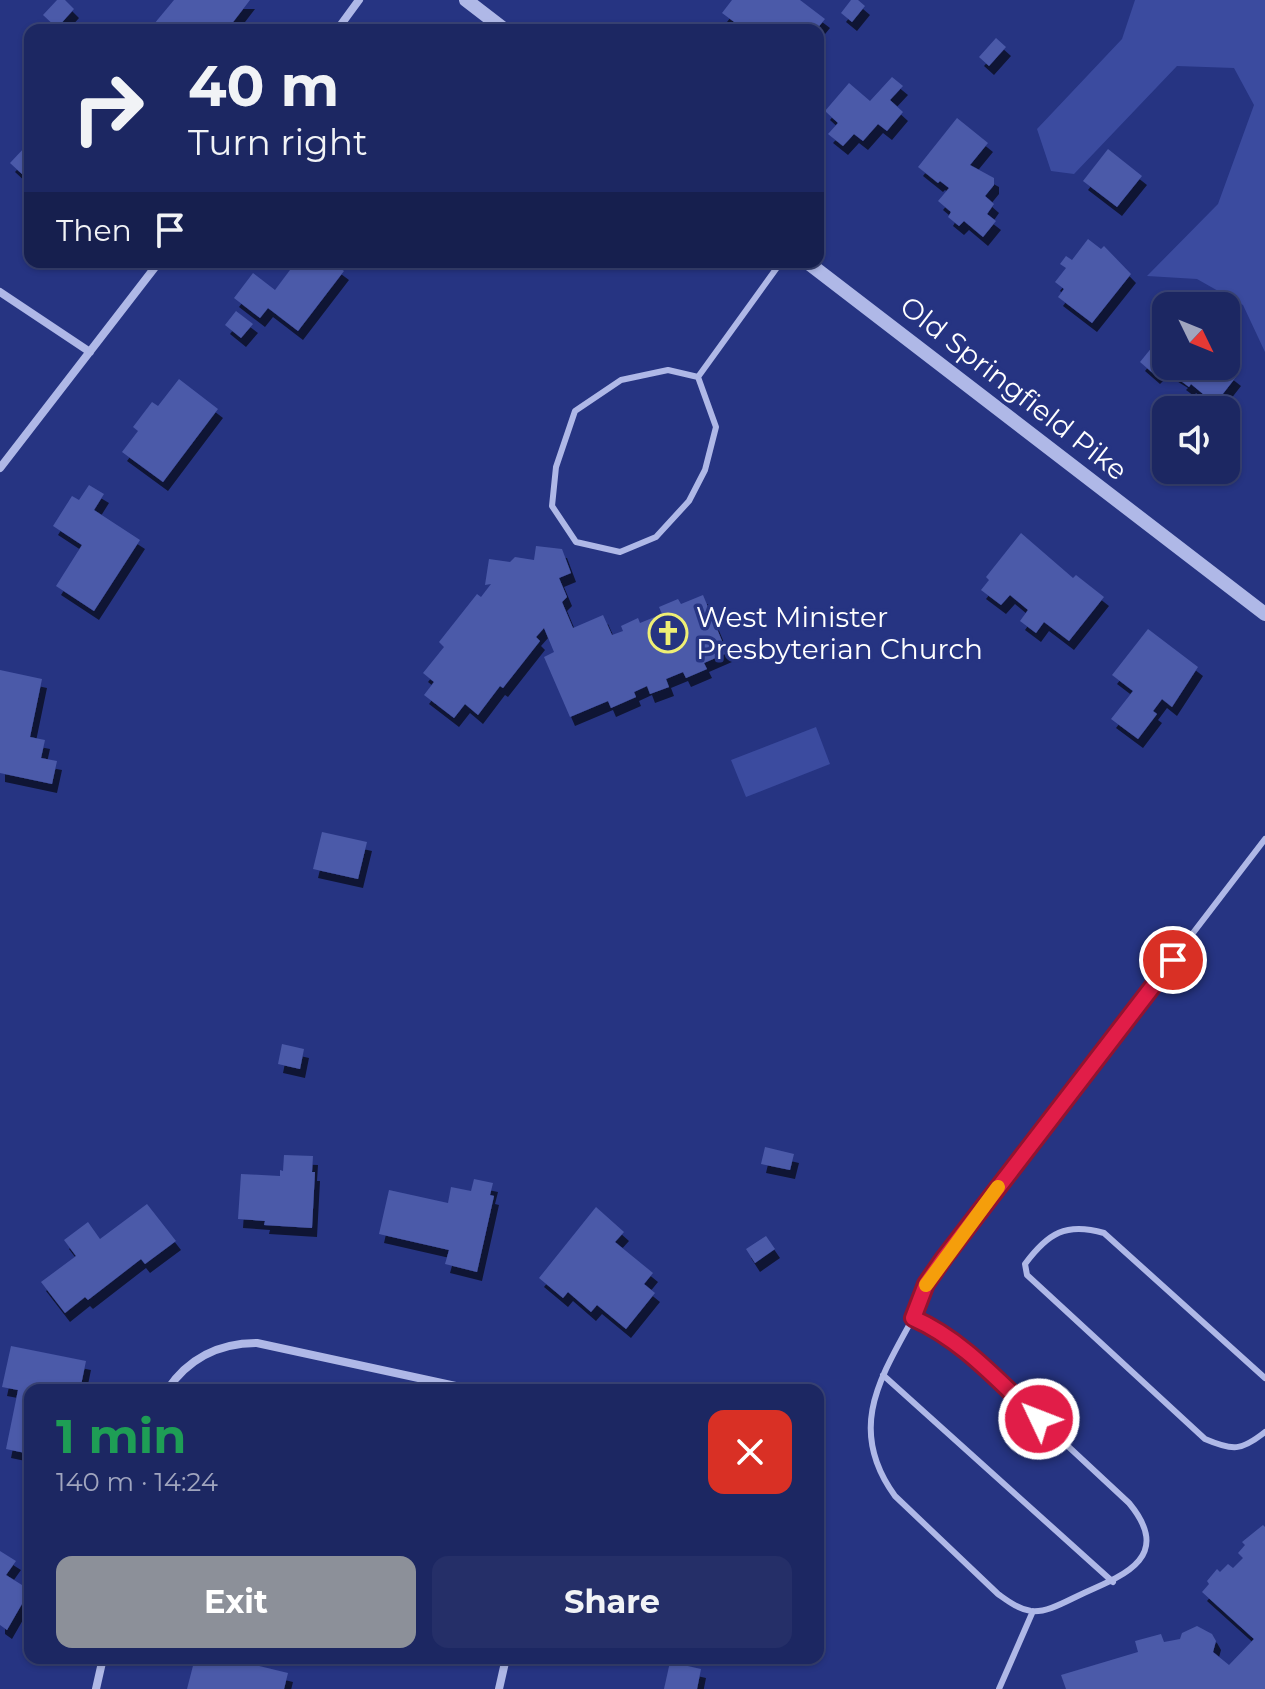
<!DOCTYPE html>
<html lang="en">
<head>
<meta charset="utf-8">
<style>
	body { margin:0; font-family:Montserrat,sans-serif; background:#252f68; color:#f1f3f6; height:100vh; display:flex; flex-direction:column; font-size:30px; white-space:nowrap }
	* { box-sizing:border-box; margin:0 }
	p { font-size:26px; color:#a0a5be }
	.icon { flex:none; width:44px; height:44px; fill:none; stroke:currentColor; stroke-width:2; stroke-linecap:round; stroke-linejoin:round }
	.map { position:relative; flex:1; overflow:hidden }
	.side { position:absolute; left:24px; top:1384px; width:800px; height:280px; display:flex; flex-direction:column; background:#1c2762; border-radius:16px; box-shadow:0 2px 6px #0004,0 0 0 2px #3a4477 }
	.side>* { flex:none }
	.guide { position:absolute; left:24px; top:24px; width:800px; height:244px; border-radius:16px; box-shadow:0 2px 6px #0004,0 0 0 2px #3a4477; background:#1c2762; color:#f1f3f6; overflow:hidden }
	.needle { width:52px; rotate:133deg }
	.controls { position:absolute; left:1152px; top:292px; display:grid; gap:16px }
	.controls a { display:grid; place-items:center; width:88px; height:88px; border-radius:16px; background:#1c2762; box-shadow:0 2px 6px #0004,0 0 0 2px #3a4477; font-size:40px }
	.pin { position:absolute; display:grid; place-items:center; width:68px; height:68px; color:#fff; margin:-34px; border:4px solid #fff; border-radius:50%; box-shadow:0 2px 8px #0007 }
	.me { position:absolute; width:88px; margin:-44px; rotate:313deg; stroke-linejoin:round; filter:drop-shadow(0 0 6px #0008) }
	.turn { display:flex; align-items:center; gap:28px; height:168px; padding:0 32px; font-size:36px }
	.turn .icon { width:104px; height:104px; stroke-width:2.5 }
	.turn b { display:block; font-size:56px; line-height:68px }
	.then { display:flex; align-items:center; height:76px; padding:0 32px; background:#0003; gap:16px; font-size:30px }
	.round { display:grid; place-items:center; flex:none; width:84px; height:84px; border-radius:16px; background:#252f68 }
	.overview { display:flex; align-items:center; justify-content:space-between; height:136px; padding:0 32px }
	h1 { font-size:48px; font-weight:700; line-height:60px; color:#1e9e55 }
	.action { display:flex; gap:16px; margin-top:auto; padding:16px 32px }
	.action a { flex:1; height:92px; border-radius:16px; background:#8c9099; color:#fff; font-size:32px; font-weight:700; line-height:92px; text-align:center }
	.action a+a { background:#252f68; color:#f1f3f6 }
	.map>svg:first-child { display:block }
	.green { fill:#3b4b9f }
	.building { fill:#4b5aa9; filter:url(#shadow) }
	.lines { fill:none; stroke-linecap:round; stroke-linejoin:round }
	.service { stroke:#afb8e7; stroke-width:6 }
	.minor { stroke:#afb8e7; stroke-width:8 }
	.tertiary { stroke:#afb8e7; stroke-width:14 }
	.route-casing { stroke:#92132f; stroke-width:20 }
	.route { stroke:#e11d48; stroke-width:14 }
	.slow { stroke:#f59e0b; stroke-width:14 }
	.labels { text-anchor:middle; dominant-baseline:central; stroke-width:7; stroke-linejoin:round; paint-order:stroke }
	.street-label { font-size:28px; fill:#fff; stroke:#263482 }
	.poi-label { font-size:28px; fill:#fff; stroke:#263482; text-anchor:start }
</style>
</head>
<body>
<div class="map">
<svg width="1265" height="1689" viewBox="0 0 1265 1689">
	<defs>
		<filter id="shadow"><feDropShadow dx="5" dy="9" stdDeviation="0" flood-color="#0009"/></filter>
	</defs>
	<rect width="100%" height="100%" fill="#263482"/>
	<path class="green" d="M1135 0H1265V352L1243 305 1197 279 1147 276 1218 204 1254 105 1234 68 1177 66 1074 174 1051 171 1037 129 1122 39Z
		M816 727 830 764 746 797 731 760Z"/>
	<path class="building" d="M57 0H65L74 9 57 28 43 15Z
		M174 0H250L227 30H149Z
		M732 0H800L825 19 816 30H767L757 23 752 30H745L722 13Z
		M851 0H858L865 6 852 22 841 13Z
		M996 38 1006 47 989 66 979 57Z
		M892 77 903 86 890 100 903 112 887 131 878 124 863 141 854 134 843 146 828 134 838 123 825 111 849 83 870 101Z
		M957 118 988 143 970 165 994 178V185L985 196 994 204 987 214 996 221 983 237 964 221 959 226 948 217 951 212 938 201 949 188 940 181 938 183 918 167Z
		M26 146 30 149V167L23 175 10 163Z
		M1108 149 1142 176 1117 207 1083 181Z
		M1088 239 1101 249 1104 246 1131 274 1092 323 1058 297 1064 289 1055 282 1066 268 1060 264 1066 256 1072 260Z
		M296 262H332L344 271 298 331 268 308 260 318 234 298 253 273 275 290Z
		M236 311 253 324 241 338 225 325Z
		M1166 330V364L1155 375 1140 362Z
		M1169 366H1222L1236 377 1215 404 1191 384 1189 387 1181 381 1183 379 1170 371 1172 368Z
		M179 379 218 409 163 482 122 452 138 431 133 427 152 402 158 406Z
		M89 485 104 494 94 510 140 540 94 611 56 586 82 545 53 526 72 496 79 500Z
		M1021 533 1073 578 1076 575 1104 597 1069 641 1044 622 1036 633 1020 621 1028 610 1010 595 1001 605 981 590 989 580 986 577Z
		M536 546 562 549 571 573 559 578 567 597 562 602 573 628 603 615 612 635 623 631 621 626 638 618 640 623 662 614 659 607 678 599 681 604 703 595 727 653 704 663 707 669 686 678 683 672 666 679 669 687 650 694 647 686 634 692 636 697 611 708 608 701 570 717 544 657 554 652 544 628 536 637 540 641 503 688 500 686 478 715 465 704 454 718 424 695 434 682 423 673 444 647 439 642 477 594 481 597 491 584 485 585 489 559 510 562 515 557 534 560Z
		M1148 629 1198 667 1172 707 1162 699 1153 711 1157 714 1138 739 1111 719 1133 691 1112 675Z
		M0 670 42 679 30 737 45 740 41 758 57 761 52 784 0 773Z
		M322 832 367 842 358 879 313 869Z
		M282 1044 304 1049 300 1069 278 1064Z
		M765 1147 794 1154 790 1170 761 1164Z
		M284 1155 313 1156 312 1172H315L312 1228 264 1225 265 1221 238 1219 241 1174 280 1176V1170L283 1171Z
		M474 1179 493 1183 490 1195 494 1196 477 1272 445 1264 449 1250 379 1234 389 1190 448 1203 451 1187 471 1191Z
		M147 1204 176 1241 145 1264 141 1259 88 1300 85 1297 65 1313 41 1282 76 1256 64 1240 88 1222 100 1239Z
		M596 1207 624 1232 615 1242 653 1273 644 1284 655 1293 626 1329 597 1305 591 1312 568 1292 563 1298 539 1278Z
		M766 1236 775 1249 755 1263 746 1249Z
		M11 1346 86 1361 80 1390H30V1454L6 1449 18 1390 2 1387Z
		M1263 1525 1265 1527V1689H1066L1061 1675 1138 1652 1135 1641 1161 1634 1164 1642 1180 1639 1182 1633 1197 1626 1212 1634 1216 1641 1213 1652 1229 1665 1254 1639 1202 1592 1209 1584 1207 1581 1217 1569 1220 1572 1228 1564 1233 1568 1243 1558 1238 1553 1245 1545 1242 1542Z
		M0 1551 16 1561 6 1575 30 1590 7 1630 0 1625Z
		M195 1658H253L251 1664 288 1673 284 1689H187Z
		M670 1662 701 1669 697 1689H664Z"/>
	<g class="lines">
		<path class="service" d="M698 377 668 370 621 380 575 411 556 467 552 506 576 542 620 552 656 537 689 501 705 470 716 427 698 377 781 262
			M913 1318 936 1328 957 1343 1129 1503C1172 1555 1128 1574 1084 1593 1068 1600 1048 1613 1031 1611 1018 1609 1008 1601 998 1594L895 1496C847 1430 879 1380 913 1318Z
			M913 1318 926 1284 944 1258 1265 839
			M883 1375 1113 1582
			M1265 1378 1104 1233C1066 1222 1048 1233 1025 1264L1027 1275 1205 1439C1233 1451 1241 1451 1265 1432
			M999 1689 1033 1611"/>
		<path class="minor" d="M337 30 359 0
			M0 292 90 352
			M0 468 159 262
			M167 1390C188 1359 219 1343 257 1343L474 1390
			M96 1689 103 1658
			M499 1689 506 1658"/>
		<path class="tertiary" d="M466 0 505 30
			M807 262 1265 614"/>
	</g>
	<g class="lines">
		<g class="route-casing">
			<path id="route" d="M1039 1419C999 1382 963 1340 913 1318L926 1284 944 1258 1173 960"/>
		</g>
		<use href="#route" class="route"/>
		<path class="slow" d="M926 1285 998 1187"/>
	</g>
	<defs>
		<g id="church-ring" transform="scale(2)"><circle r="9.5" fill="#263482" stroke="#efef74" stroke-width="1.5"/><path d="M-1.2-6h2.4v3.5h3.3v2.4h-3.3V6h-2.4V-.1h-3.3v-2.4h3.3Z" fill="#efef74"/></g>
	</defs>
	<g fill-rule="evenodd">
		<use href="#church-ring" x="668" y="633"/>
	</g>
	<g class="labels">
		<g class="street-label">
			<text transform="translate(1014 388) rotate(38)">Old Springfield Pike</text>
		</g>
		<g class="poi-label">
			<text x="696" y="617">West Minister<tspan x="696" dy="32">Presbyterian Church</tspan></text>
		</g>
	</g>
</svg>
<div class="controls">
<a><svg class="needle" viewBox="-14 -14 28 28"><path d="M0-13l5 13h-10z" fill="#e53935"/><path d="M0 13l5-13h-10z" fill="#a0a5be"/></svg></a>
<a><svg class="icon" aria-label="sound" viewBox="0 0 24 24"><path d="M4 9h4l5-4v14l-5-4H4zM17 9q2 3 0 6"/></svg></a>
</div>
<div class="pin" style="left:1173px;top:960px;background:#d93025"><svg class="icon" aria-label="arrive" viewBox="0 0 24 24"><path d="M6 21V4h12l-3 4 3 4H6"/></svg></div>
<svg class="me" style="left:1039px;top:1419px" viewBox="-20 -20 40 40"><circle r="17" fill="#e11d48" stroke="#fff" stroke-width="3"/><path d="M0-11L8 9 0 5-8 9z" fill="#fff"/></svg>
<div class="guide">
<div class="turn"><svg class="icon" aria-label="right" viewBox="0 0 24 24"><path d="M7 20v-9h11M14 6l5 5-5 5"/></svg><div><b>40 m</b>Turn right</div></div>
<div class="then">Then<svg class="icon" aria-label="arrive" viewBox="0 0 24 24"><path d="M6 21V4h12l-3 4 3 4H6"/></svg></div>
</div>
<section class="side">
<div class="overview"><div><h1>1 min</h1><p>140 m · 14:24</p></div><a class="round" style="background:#d93025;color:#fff"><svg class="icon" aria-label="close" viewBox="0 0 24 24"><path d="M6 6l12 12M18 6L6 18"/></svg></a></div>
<div class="action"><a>Exit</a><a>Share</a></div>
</section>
</div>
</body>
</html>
